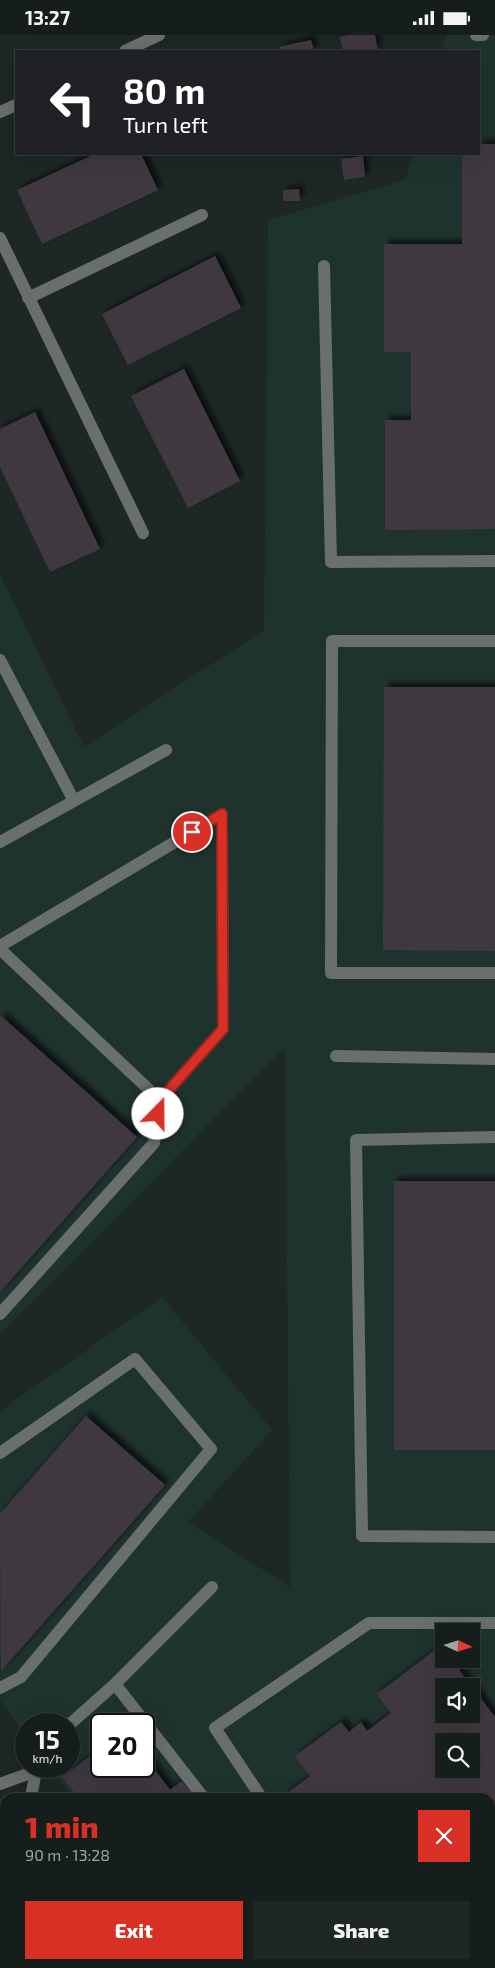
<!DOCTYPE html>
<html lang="en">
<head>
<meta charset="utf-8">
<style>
	body { margin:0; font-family:"Exo 2",sans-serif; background:#1f2725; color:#f1f3f6; height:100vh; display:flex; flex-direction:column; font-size:19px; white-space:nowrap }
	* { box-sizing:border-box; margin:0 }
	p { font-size:16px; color:#9ea2a3 }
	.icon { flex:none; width:28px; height:28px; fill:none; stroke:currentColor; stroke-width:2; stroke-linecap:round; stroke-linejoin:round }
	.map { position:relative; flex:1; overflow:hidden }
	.details { position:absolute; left:0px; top:1758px; width:495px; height:176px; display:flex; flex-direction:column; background:#161e1c; border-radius:15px 15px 0 0; box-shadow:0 5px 20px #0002,0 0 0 1px #353c3b }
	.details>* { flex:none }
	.hud { position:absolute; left:15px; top:15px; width:465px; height:105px; border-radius:0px; box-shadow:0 5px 20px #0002,0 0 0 1px #353c3b; background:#202124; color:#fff; overflow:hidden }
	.needle { width:32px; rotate:94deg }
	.tools { position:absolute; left:435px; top:1588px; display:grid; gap:10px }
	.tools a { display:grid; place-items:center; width:45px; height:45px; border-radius:0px; background:#161e1c; box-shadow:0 5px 20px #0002,0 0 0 1px #353c3b; font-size:25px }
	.speed { position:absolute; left:15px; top:1678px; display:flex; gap:10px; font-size:25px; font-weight:700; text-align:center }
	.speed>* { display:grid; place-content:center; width:65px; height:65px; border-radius:50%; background:#161e1c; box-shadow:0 5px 20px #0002,0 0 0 1px #353c3b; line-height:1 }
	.speed small { font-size:12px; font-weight:400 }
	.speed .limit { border:2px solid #111; border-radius:8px; background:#fff; color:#111 }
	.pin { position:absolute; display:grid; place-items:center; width:42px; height:42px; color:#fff; margin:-21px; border:2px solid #fff; border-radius:50%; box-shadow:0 1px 5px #0007 }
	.me { position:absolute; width:55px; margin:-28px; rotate:22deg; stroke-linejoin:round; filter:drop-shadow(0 0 4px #0008) }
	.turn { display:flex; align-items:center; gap:18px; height:105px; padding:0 25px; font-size:22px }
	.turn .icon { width:65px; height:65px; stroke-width:2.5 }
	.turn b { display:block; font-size:35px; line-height:42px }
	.round { display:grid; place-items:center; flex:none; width:52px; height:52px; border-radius:0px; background:#1f2725 }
	.head { display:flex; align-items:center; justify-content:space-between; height:85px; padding:0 25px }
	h1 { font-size:30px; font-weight:800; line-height:38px; color:#d93025 }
	.button { display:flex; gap:10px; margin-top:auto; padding:10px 25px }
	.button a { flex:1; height:58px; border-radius:0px; background:#d93025; color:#fff; font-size:20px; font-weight:800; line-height:58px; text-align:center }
	.button a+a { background:#1f2725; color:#f1f3f6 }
	.status { display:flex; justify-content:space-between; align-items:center; height:35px; padding:0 25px; background:#161e1c; direction:ltr }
	.status svg { height:14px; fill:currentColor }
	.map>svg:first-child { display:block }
	.built { fill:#1f332e; fill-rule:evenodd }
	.building { fill:#413940; fill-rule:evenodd; filter:url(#shadow) }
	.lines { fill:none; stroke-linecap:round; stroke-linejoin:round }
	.minor { stroke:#696f6d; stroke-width:12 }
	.highway { stroke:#c9d7d3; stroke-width:15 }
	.route-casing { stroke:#8d1f18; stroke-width:12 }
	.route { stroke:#d93025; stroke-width:9 }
</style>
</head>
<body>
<div class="status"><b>13:27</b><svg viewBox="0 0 49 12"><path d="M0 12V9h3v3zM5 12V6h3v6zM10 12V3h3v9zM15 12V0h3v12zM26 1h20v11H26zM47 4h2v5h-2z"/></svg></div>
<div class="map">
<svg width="495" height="1933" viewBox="0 0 495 1933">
	<defs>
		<filter id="shadow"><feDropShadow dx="4.5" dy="-4.5" stdDeviation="2.5" flood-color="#0009"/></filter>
	</defs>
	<rect width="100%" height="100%" fill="#1d2825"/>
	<path class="built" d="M446 0H495V1933H197L194 1929H490V1762H72L49 1731H69V1689H26V1701L0 1665V1376L162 1262 272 1395 188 1487 290 1552 285 1012 0 1300V539L84 712 264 595 268 185 405 145 413 119H479V16H442ZM444 1596H471V1624H444ZM444 1651H471V1679H444ZM101 1689H144V1731H101ZM444 1706H471V1734H444Z"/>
	<path class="building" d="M348 0H375L378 16H343L340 2Z
		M311 5 314 16H280L279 12Z
		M479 109H495V494L385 495V385H411V317H384V209H462V119H479Z
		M95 119H141L158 155 42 209 17 155Z
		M363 121 365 142 344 145 341 124Z
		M299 154 300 166H283V155Z
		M215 221 241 273 128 330 102 279Z
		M184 334 240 446 188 473 131 361Z
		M35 377 100 514 50 537 0 432V394Z
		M384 652H495V916L383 915Z
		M0 980 137 1102 0 1257Z
		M394 1146H495V1415H394Z
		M86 1381 165 1450 1 1636 0 1479Z
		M436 1614 444 1615V1624H451L495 1682V1933H335L338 1929H490V1762H282L310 1741 295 1721 341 1687 349 1697 361 1687 367 1696 391 1678 377 1659ZM444 1651H471V1679H444ZM444 1706H471V1734H444Z
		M101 1713V1731H144V1720L170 1755 182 1746 195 1762H78L62 1742Z"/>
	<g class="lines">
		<path class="minor" d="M476 0H483
			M125 16 159 0
			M0 77 16 70
			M0 203 143 498
			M324 231 331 527 495 526
			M28 263 202 180
			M495 606H332L331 938H495
			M0 625 74 766
			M0 807 166 715
			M0 911 222 779 223 994 160 1065 154 1108 0 1279
			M0 914 160 1065
			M336 1021 495 1024
			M495 1102 356 1105 362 1501 495 1502
			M0 1418 135 1324 211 1414 21 1642 0 1653
			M115 1649 212 1552
			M69 1690 115 1649 203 1762
			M0 1749 36 1736
			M31 1762 36 1736 39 1731
			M261 1762 215 1693 369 1588H495
			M274 1933 278 1929"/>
		<path class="highway" d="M0 1856 5 1862
			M49 1929 51 1933"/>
	</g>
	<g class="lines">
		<g class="route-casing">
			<path id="route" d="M158 1079 160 1065 223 994 222 779 192 797"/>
		</g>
		<use href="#route" class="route"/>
	</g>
</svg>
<div class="tools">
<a><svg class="needle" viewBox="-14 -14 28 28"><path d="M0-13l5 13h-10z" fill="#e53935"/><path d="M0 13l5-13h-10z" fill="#9ea2a3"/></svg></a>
<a><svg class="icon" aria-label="sound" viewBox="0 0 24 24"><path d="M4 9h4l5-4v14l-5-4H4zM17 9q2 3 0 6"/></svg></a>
<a><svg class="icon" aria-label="search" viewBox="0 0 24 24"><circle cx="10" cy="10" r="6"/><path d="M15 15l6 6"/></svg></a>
</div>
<div class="speed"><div>15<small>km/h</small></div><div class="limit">20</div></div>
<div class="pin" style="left:192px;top:797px;background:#d93025"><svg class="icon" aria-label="arrive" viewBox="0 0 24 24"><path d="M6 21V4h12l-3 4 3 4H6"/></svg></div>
<svg class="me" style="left:158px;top:1079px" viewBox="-20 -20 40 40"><circle r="19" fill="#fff"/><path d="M0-13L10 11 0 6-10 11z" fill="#d93025"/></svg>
<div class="hud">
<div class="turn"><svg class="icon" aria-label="left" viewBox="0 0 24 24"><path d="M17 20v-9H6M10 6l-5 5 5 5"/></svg><div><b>80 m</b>Turn left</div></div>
</div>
<section class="details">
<div class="head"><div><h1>1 min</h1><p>90 m · 13:28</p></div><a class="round" style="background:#d93025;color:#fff"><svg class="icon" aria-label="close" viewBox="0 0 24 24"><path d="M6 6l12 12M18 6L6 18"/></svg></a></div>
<div class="button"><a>Exit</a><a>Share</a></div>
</section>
</div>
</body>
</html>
